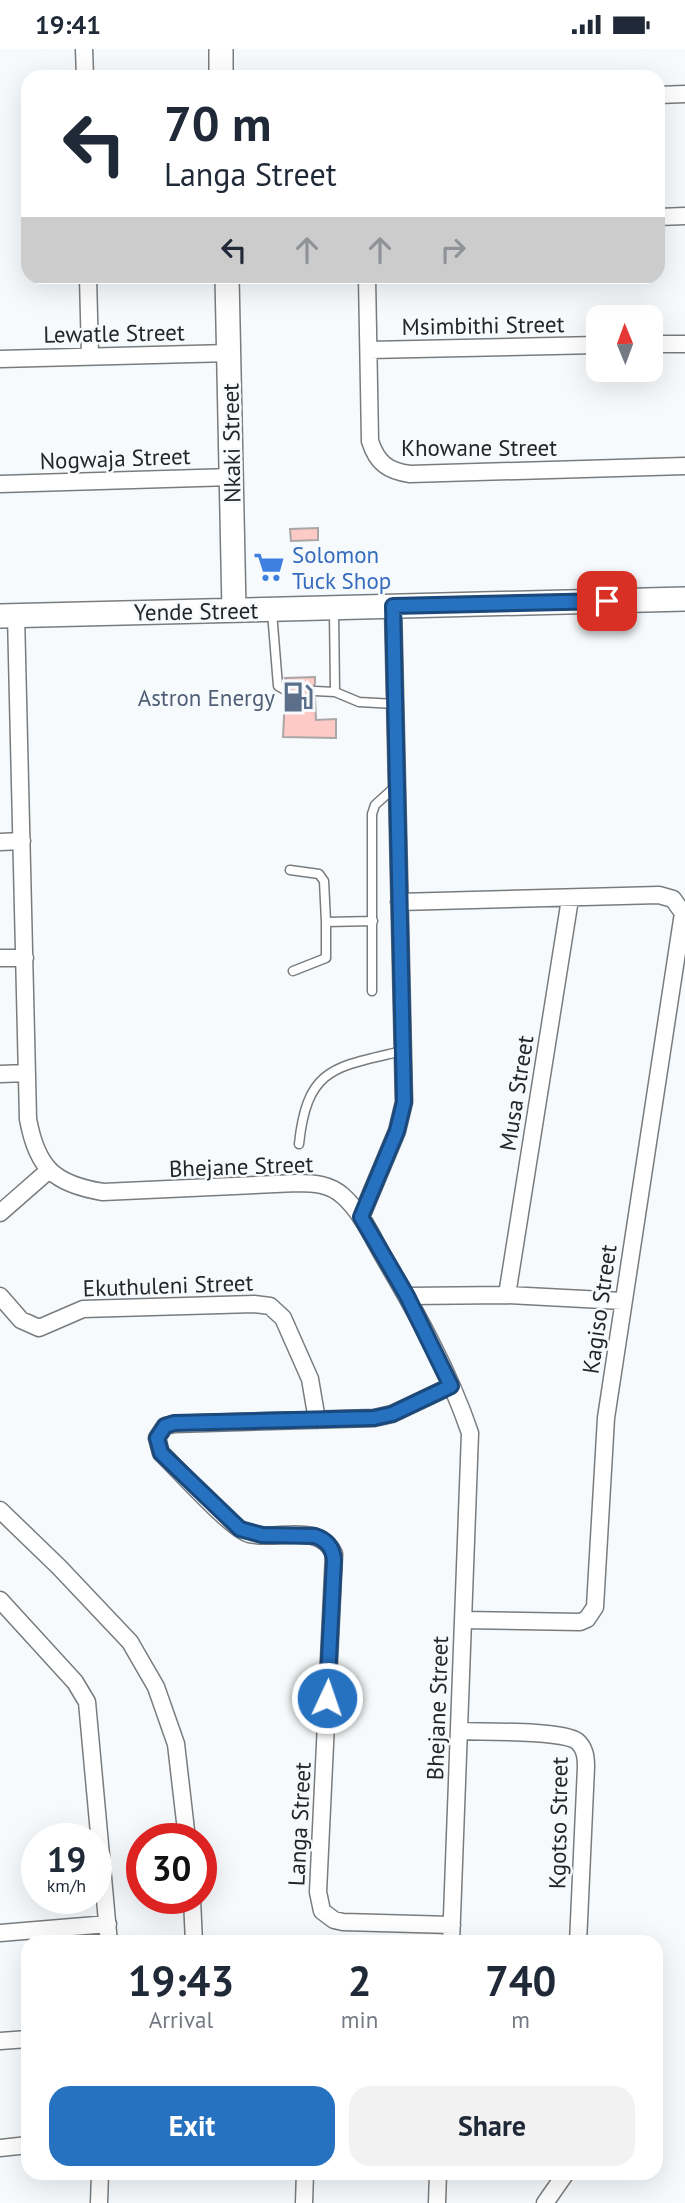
<!DOCTYPE html>
<html lang="en">
<head>
<meta charset="utf-8">
<style>
	body { margin:0; font-family:"PT Sans",sans-serif; background:#f2f2f3; color:#1f2937; height:100vh; display:flex; flex-direction:column; font-size:26px; white-space:nowrap }
	* { box-sizing:border-box; margin:0 }
	p { font-size:23px; color:#747a83 }
	.icon { flex:none; width:38px; height:38px; fill:none; stroke:currentColor; stroke-width:2; stroke-linecap:round; stroke-linejoin:round }
	.map { position:relative; flex:1; overflow:hidden }
	.sheet { position:absolute; left:21px; top:1886px; width:642px; height:245px; display:flex; flex-direction:column; background:#fff; border-radius:21px; box-shadow:0 7px 28px #0002 }
	.sheet>* { flex:none }
	.banner { position:absolute; left:21px; top:21px; width:644px; height:214px; border-radius:21px; box-shadow:0 7px 28px #0002; background:#fff; color:#1f2937; overflow:hidden }
	.needle { width:46px; rotate:359deg }
	.tools { position:absolute; left:586px; top:256px; display:grid; gap:14px }
	.tools a { display:grid; place-items:center; width:77px; height:77px; border-radius:14px; background:#fff; box-shadow:0 7px 28px #0002; font-size:35px }
	.speed { position:absolute; left:21px; top:1774px; display:flex; gap:14px; font-size:35px; font-weight:700; text-align:center }
	.speed>* { display:grid; place-content:center; width:91px; height:91px; border-radius:50%; background:#fff; box-shadow:0 7px 28px #0002; line-height:1 }
	.speed small { font-size:18px; font-weight:400 }
	.speed .limit { border:10px solid #d22; background:#fff; color:#111 }
	.pin { position:absolute; display:grid; place-items:center; width:60px; height:60px; color:#fff; margin:-30px; border-radius:14px; box-shadow:0 4px 10px #0006 }
	.me { position:absolute; width:77px; margin:-38px; rotate:3deg; stroke-linejoin:round; filter:drop-shadow(0 0 5px #0008) }
	.turn { display:flex; align-items:center; gap:24px; height:147px; padding:0 28px; font-size:32px }
	.turn .icon { width:91px; height:91px; stroke-width:2.5 }
	.turn b { display:block; font-size:49px; line-height:60px }
	.lanes { display:flex; align-items:center; height:66px; padding:0 28px; background:#0003; justify-content:center; gap:35px; direction:ltr }
	.lanes .off { opacity:.35 }
	.eta { display:flex; justify-content:space-evenly; align-items:center; height:119px; text-align:center }
	.eta b { font-size:42px; font-weight:700; line-height:49px }
	.button { display:flex; gap:14px; margin-top:auto; padding:14px 28px }
	.button a { flex:1; height:80px; border-radius:21px; background:#2771c1; color:#fff; font-size:28px; font-weight:700; line-height:80px; text-align:center }
	.button a+a { background:#f2f2f3; color:#1f2937 }
	.status { display:flex; justify-content:space-between; align-items:center; height:49px; padding:0 35px; background:#fff; direction:ltr }
	.status svg { height:19px; fill:currentColor }
	.map>svg:first-child { display:block }
	.building { fill:#fecac5; stroke:#aaa6a6; stroke-width:2 }
	.lines { fill:none; stroke-linecap:round; stroke-linejoin:round }
	.lane-casing { stroke:#797c7e; stroke-width:11 }
	.street-casing { stroke:#797c7e; stroke-width:19 }
	.secondary-casing { stroke:#797c7e; stroke-width:26 }
	.lane { stroke:#fff; stroke-width:8 }
	.street { stroke:#fff; stroke-width:16 }
	.secondary { stroke:#fff; stroke-width:23 }
	.route-casing { stroke:#19497d; stroke-width:18 }
	.route { stroke:#2771c1; stroke-width:12 }
	.labels { text-anchor:middle; dominant-baseline:central; stroke-width:5; stroke-linejoin:round; paint-order:stroke }
	.street-label { font-size:23px; fill:#242526; stroke:#f7fafc }
	.shop-label { font-size:23px; fill:#366cbe; stroke:#f7fafc; text-anchor:start }
	.service-label { font-size:23px; fill:#4e5e75; stroke:#f7fafc; text-anchor:end }
</style>
</head>
<body>
<div class="status"><b>19:41</b><svg viewBox="0 0 49 12"><path d="M0 12V9h3v3zM5 12V6h3v6zM10 12V3h3v9zM15 12V0h3v12zM26 1h20v11H26zM47 4h2v5h-2z"/></svg></div>
<div class="map">
<svg width="685" height="2154" viewBox="0 0 685 2154">
	<rect width="100%" height="100%" fill="#f7fafc"/>
	<path class="building" d="M318 479V491L291 492 290 480Z
		M315 628V635L309 642 315 649 316 671 336 670V689L283 688 285 647 291 642 285 629Z"/>
	<g class="lines">
		<g class="lane-casing">
			<path id="lane" d="M334 562 335 643
				M272 563 278 637 285 641
				M315 642 335 643 359 653 395 655
				M290 821 319 825 324 832 326 873 373 872
				M293 922 326 909V873
				M372 942V765L375 756 397 736
				M299 1095C307 1018 335 1018 402 1002"/>
		</g>
		<g class="street-casing">
			<path id="street" d="M84 0 85 28
				M658 46 685 45
				M658 168 685 167
				M88 228 90 307
				M367 228 370 392C377 414 388 422 410 425L685 417
				M651 295H685
				M369 301 598 296
				M0 310 230 304
				M0 435 232 428
				M16 566 28 1070C37 1119 54 1135 103 1143L297 1134C314 1134 330 1135 343 1147 360 1162 371 1185 382 1205 415 1261 449 1322 470 1384L451 1894
				M0 793 22 792
				M399 853 659 846 673 850 683 864 606 1369 595 1558 587 1570 580 1573 463 1571
				M0 909H25
				M0 1025 27 1024
				M0 1164 48 1122
				M361 1168 397 1082 404 1053 393 557
				M507 1246 570 850
				M0 1247 21 1271 39 1279 83 1260 254 1255 270 1257 283 1269 310 1330 317 1371
				M407 1247 507 1246 622 1252
				M451 1337 392 1365 374 1369 174 1375 165 1377 157 1389 161 1404C179 1421 230 1479 249 1485 277 1492 319 1472 334 1505L318 1843 322 1862 334 1871 343 1873 452 1876
				M0 1461 59 1518 130 1593 156 1638 176 1695 187 1790
				M0 1551 75 1633 87 1653 109 1894
				M460 1682C484 1683 561 1681 577 1692 585 1699 586 1708 586 1718L578 1894
				M192 1850 194 1894
				M0 1884 108 1875
				M0 1992 28 1990
				M0 2099 28 2096
				M99 2154 100 2124
				M304 2154 305 2124
				M437 2154 438 2124
				M545 2154 566 2124"/>
		</g>
		<g class="secondary-casing">
			<path id="secondary" d="M221 0V28
				M227 228 234 561
				M0 567 685 550"/>
		</g>
		<use href="#lane" class="lane"/>
		<use href="#street" class="street"/>
		<use href="#secondary" class="secondary"/>
	</g>
	<g class="lines">
		<g class="route-casing">
			<path id="route" d="M327 1649 334 1511C333 1499 327 1491 315 1487L262 1486 240 1480 161 1404 157 1389 165 1377 174 1374 374 1369 392 1365 451 1337 407 1247 361 1168 397 1082 404 1053 393 557 607 552"/>
		</g>
		<use href="#route" class="route"/>
	</g>
	<defs>
		<g id="supermarket-bare" transform="scale(2.415)"><path d="M-6-5.5h2.5l.6 2H6L4.5 2H-2.5L-4.4-4H-6ZM-1.5 3.2a1.3 1.3 0 1 0 .1 0ZM3 3.2a1.3 1.3 0 1 0 .1 0Z" fill="#3f7fe0" stroke="#f7fafc" stroke-width="2.5" paint-order="stroke"/></g>
		<g id="fuel-bare" transform="scale(2.415)"><path d="M-5.5-6h7V0h2V4h1.3V-2.5L3-4.5l.8-.8L6-3V5H2.5V1h-1V6h-7ZM-4.2-4.7v3.2H.2V-4.7Z" fill="#5c6f8a" stroke="#f7fafc" stroke-width="2.5" paint-order="stroke"/></g>
	</defs>
	<g fill-rule="evenodd">
		<use href="#supermarket-bare" x="269" y="518"/>
		<use href="#fuel-bare" x="298" y="648"/>
	</g>
	<g class="labels">
		<g class="street-label">
			<text transform="translate(483 276) rotate(-1)">Msimbithi Street</text>
			<text transform="translate(114 284) rotate(-1)">Lewatle Street</text>
			<text transform="translate(231 394) rotate(-91)">Nkaki Street</text>
			<text x="479" y="398">Khowane Street</text>
			<text transform="translate(115 409) rotate(-2)">Nogwaja Street</text>
			<text transform="translate(196 562) rotate(-1)">Yende Street</text>
			<text transform="translate(516 1044) rotate(-81)">Musa Street</text>
			<text transform="translate(241 1117) rotate(-2)">Bhejane Street</text>
			<text transform="translate(168 1236) rotate(-2)">Ekuthuleni Street</text>
			<text transform="translate(599 1260) rotate(-82)">Kagiso Street</text>
			<text transform="translate(437 1659) rotate(-88)">Bhejane Street</text>
			<text transform="translate(558 1774) rotate(-89)">Kgotso Street</text>
			<text transform="translate(299 1775) rotate(-87)">Langa Street</text>
		</g>
		<g class="shop-label">
			<text x="292" y="505">Solomon<tspan x="292" dy="26">Tuck Shop</tspan></text>
		</g>
		<g class="service-label">
			<text x="275" y="648">Astron Energy</text>
		</g>
	</g>
</svg>
<div class="tools">
<a><svg class="needle" viewBox="-14 -14 28 28"><path d="M0-13l5 13h-10z" fill="#e53935"/><path d="M0 13l5-13h-10z" fill="#747a83"/></svg></a>
</div>
<div class="speed"><div>19<small>km/h</small></div><div class="limit">30</div></div>
<div class="pin" style="left:607px;top:552px;background:#d93025"><svg class="icon" aria-label="arrive" viewBox="0 0 24 24"><path d="M6 21V4h12l-3 4 3 4H6"/></svg></div>
<svg class="me" style="left:327px;top:1649px" viewBox="-20 -20 40 40"><circle r="17" fill="#2771c1" stroke="#fff" stroke-width="3"/><path d="M0-11L8 9 0 5-8 9z" fill="#fff"/></svg>
<div class="banner">
<div class="turn"><svg class="icon" aria-label="left" viewBox="0 0 24 24"><path d="M17 20v-9H6M10 6l-5 5 5 5"/></svg><div><b>70 m</b>Langa Street</div></div>
<div class="lanes"><svg class="icon" aria-label="left" viewBox="0 0 24 24"><path d="M17 20v-9H6M10 6l-5 5 5 5"/></svg><svg class="icon off" aria-label="ahead" viewBox="0 0 24 24"><path d="M12 20V5M6 11l6-6 6 6"/></svg><svg class="icon off" aria-label="ahead" viewBox="0 0 24 24"><path d="M12 20V5M6 11l6-6 6 6"/></svg><svg class="icon off" aria-label="right" viewBox="0 0 24 24"><path d="M7 20v-9h11M14 6l5 5-5 5"/></svg></div>
</div>
<section class="sheet">
<div class="eta">
<div><b>19:43</b><p>Arrival</p></div>
<div><b>2</b><p>min</p></div>
<div><b>740</b><p>m</p></div>
</div>
<div class="button"><a>Exit</a><a>Share</a></div>
</section>
</div>
</body>
</html>
